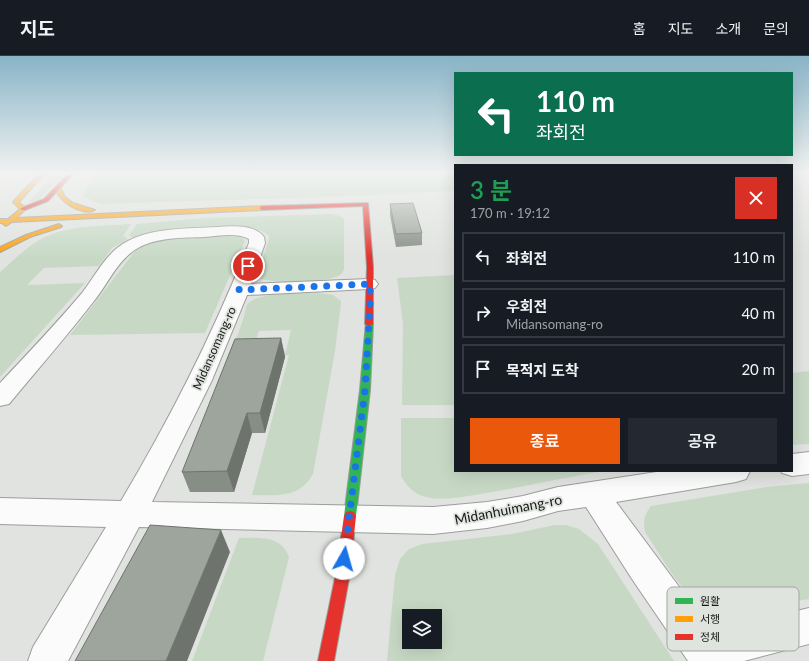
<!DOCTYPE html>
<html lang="ko">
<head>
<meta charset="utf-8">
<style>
	body { margin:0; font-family:Lato,"Noto Sans KR",sans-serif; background:#242831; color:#f1f3f6; height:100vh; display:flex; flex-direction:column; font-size:15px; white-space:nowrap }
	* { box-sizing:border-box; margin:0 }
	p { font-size:13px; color:#9ea1a6 }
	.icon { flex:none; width:22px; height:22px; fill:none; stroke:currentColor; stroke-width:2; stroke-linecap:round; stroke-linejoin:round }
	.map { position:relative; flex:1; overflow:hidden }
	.panel { position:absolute; left:454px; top:108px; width:339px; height:308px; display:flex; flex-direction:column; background:#171b24; border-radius:0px; box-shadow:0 4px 16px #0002 }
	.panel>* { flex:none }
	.banner { position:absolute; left:454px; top:16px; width:339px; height:84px; border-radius:0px; box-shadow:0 4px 16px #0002; background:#0b6e4f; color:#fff; overflow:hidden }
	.fabs { position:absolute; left:402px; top:553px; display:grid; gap:8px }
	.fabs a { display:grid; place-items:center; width:40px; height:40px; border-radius:0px; background:#171b24; box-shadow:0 4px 16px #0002; font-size:20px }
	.pin { position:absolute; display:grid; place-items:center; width:34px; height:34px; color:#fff; margin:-17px; border:2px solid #fff; border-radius:50%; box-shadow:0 1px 4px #0007 }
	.me { position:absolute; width:44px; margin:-22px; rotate:7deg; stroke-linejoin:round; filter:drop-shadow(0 0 3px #0008) }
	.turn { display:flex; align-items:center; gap:14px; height:84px; padding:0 16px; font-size:18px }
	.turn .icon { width:52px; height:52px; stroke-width:2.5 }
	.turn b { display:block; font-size:28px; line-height:34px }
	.round { display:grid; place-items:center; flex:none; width:42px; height:42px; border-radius:0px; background:#242831 }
	.headline { display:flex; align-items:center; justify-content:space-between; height:68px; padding:0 16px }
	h1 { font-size:24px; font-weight:600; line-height:30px; color:#1e9e55 }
	.button { display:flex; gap:8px; margin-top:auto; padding:8px 16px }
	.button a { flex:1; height:46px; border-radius:0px; background:#ea580c; color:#fff; font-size:16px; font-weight:600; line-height:46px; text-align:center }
	.button a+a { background:#242831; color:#f1f3f6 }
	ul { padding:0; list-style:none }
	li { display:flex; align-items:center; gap:12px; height:50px; margin:0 8px 6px; padding:0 8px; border:2px solid #363941; border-radius:0px }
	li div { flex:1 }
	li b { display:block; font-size:15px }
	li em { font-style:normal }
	header { display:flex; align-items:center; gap:24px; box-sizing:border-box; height:56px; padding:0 20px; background:#171b24; border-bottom:1px solid #363941 }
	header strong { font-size:19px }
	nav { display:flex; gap:22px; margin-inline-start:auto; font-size:14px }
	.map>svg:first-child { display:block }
	.green { fill:#c7d9c5; fill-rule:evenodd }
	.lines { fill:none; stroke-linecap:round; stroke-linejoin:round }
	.street-casing { stroke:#9c9e9b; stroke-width:2 }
	.fast-casing { stroke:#9c9e9b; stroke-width:2 }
	.slow-casing { stroke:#9c9e9b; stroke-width:2 }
	.jam-casing { stroke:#9c9e9b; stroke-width:2 }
	.street { fill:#fafbfa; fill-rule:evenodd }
	.fast { fill:#30b455; fill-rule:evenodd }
	.slow { fill:#ff9f0a; fill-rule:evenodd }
	.jam { fill:#e5322d; fill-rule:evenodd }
	.wall { fill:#878e86 }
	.shaded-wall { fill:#6e746d }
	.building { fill:#9da59c; stroke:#6e746d }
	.route { stroke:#1a73e8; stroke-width:7; stroke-dasharray:0 12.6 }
	.labels { text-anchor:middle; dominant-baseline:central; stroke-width:3.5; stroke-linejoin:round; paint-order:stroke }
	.street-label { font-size:12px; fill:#171916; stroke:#dfe4de }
	.near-street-label { font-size:14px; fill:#171916; stroke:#dfe4de }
	.key { fill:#dfe4de; stroke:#a3a7a2; stroke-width:1 }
	.key-label { font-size:11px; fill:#171916 }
</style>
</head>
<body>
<header>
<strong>지도</strong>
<nav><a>홈</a><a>지도</a><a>소개</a><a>문의</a></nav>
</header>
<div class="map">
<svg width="809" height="605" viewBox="0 0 809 605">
	<rect width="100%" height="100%" fill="#e0e3df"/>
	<path class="green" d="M57 117H64L38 145 28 146Z
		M96 117H455V135L353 140 102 148 95 146 83 140 84 135Z
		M333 158 340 160 344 163V213C343 217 340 220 335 221 324 226 270 228 260 222L258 217 269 183V180C254 161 156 174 133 182L129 179 137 168 204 162Z
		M131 168 123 180 128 183 112 192 99 210 44 212 27 229 85 227 0 321V216C13 205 26 191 41 183 68 169 101 170 131 168Z
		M210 180H240L245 185 205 277 70 279 135 195C156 181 186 182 210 180Z
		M455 219V349H402L403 268 397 222Z
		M318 237 333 239 341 245V247L335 295 313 418C299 443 277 439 252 439L289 299 229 301C234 287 240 274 244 260 246 256 245 252 247 249 256 235 303 238 318 237ZM291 274 286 295H252L259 275Z
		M809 315V388L792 389V317Z
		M401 362H455V415H604C561 422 518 432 475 439 458 441 439 446 423 440 413 437 406 429 401 420Z
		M809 427V543C770 548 721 564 688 536 674 525 656 492 645 476 643 465 644 459 651 450L767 431Z
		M555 469H566L579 473 598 488 674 605H387L395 519 400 503 409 493 422 488 512 478ZM409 560H435V586H409Z
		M239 482C259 482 281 479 289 501L263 605H192Z"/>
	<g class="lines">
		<g class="street-casing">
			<path id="street" d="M217 171C231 170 255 168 264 181L265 187 251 228 369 223 375 224 378 228 375 232 369 233 247 239 212 324 152 446 433 451 487 446 523 440 558 431 663 415H750L746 423 736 426 616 446 712 575 809 552V588L744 605H688L632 523 586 451 558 455 523 465 487 472 433 478 139 471 68 605H28L33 591 106 471 0 468V442L121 445C171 361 213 278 249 187V183C236 176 218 180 204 181 183 182 157 181 138 192 118 203 108 228 94 245 67 280 37 314 9 348L0 350V327C28 297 56 268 82 237 96 219 107 195 128 185 154 171 189 173 217 171Z
				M809 396V418L792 420 782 417 781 415H792V398Z"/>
		</g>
		<g class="fast-casing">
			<path id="fast" d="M366 266H372L373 268 370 334 356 460 354 464 350 465 346 464 344 460 360 334Z"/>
		</g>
		<g class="slow-casing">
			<path id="slow" d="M40 117H45L19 146 26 153 16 162 262 150 265 152 262 154 12 166 6 170 3 168 4 167H0V163H8L20 153 13 146Z
				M56 131H60L65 141 73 147 95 154C83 161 56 145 56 131Z
				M59 168 62 170 61 171 30 181 0 196V191L26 179Z"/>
		</g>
		<g class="jam-casing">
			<path id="jam" d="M69 117H74L48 145 25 154H21V152L44 143Z
				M368 147 373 211V268L369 270 365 268 367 211 363 150 262 154 259 152 262 150Z
				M350 455 354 456 356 460 350 517 334 605H318L336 517 344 460 346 456Z"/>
		</g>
		<use href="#street" class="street"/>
		<use href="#fast" class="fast"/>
		<use href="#slow" class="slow"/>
		<use href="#jam" class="jam"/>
	</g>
	<path class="wall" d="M390 148 422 177V189L396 191 390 159Z
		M281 282 285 301 265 377H252L234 436H190L182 416Z"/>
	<path class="shaded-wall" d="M281 282 285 301 265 377 260 357Z
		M247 357 252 377 234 436 227 415Z
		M221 474 230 496 187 605H166Z"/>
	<path class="building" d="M413 147 422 177 396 178 390 148Z
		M281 282 260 357H247L227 415 182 416 235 283Z
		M150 469 221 474 166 605H75Z"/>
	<linearGradient id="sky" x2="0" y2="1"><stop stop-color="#88b4c7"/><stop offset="0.58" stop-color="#f1f2f1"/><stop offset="1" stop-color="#f1f2f1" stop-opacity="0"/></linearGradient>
	<rect width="809" height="202" fill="url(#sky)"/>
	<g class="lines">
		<path class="route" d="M248 210 239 234 370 228V250L365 334 344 503"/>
	</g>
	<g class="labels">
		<g class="street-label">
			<text transform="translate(214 292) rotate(-66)">Midansomang-ro</text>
		</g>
		<g class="near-street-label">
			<text transform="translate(508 453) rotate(-11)">Midanhuimang-ro</text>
		</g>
	</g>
	<rect x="667" y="531" width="132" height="64" rx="6" class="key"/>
	<rect x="675" y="542" width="18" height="6" fill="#30b455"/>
	<rect x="675" y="560" width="18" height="6" fill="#ff9f0a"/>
	<rect x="675" y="578" width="18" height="6" fill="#e5322d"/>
	<g class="key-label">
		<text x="700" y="549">원활</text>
		<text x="700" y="567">서행</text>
		<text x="700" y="585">정체</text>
	</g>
</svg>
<div class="fabs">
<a><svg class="icon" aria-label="layers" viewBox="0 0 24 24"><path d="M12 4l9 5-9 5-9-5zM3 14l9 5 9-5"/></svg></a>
</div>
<div class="pin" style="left:248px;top:210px;background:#d93025"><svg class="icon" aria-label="arrive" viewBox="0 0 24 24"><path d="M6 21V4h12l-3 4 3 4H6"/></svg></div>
<svg class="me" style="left:344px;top:503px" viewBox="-20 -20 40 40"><circle r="19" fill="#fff"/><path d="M0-13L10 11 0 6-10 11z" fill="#1a73e8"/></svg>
<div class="banner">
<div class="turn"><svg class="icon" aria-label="left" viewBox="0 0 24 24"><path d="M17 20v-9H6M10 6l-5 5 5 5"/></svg><div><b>110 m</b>좌회전</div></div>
</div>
<section class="panel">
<div class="headline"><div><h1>3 분</h1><p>170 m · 19:12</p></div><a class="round" style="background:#d93025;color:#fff"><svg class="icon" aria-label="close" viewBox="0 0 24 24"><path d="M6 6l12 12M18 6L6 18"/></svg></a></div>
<ul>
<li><svg class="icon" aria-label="left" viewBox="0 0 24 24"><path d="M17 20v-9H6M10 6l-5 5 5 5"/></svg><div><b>좌회전</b></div><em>110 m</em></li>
<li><svg class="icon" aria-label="right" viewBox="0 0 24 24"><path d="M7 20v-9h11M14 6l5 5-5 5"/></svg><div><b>우회전</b><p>Midansomang-ro</p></div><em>40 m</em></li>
<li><svg class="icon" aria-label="arrive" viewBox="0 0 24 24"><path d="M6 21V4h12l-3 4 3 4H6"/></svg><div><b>목적지 도착</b></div><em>20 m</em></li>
</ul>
<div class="button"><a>종료</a><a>공유</a></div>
</section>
</div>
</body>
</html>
